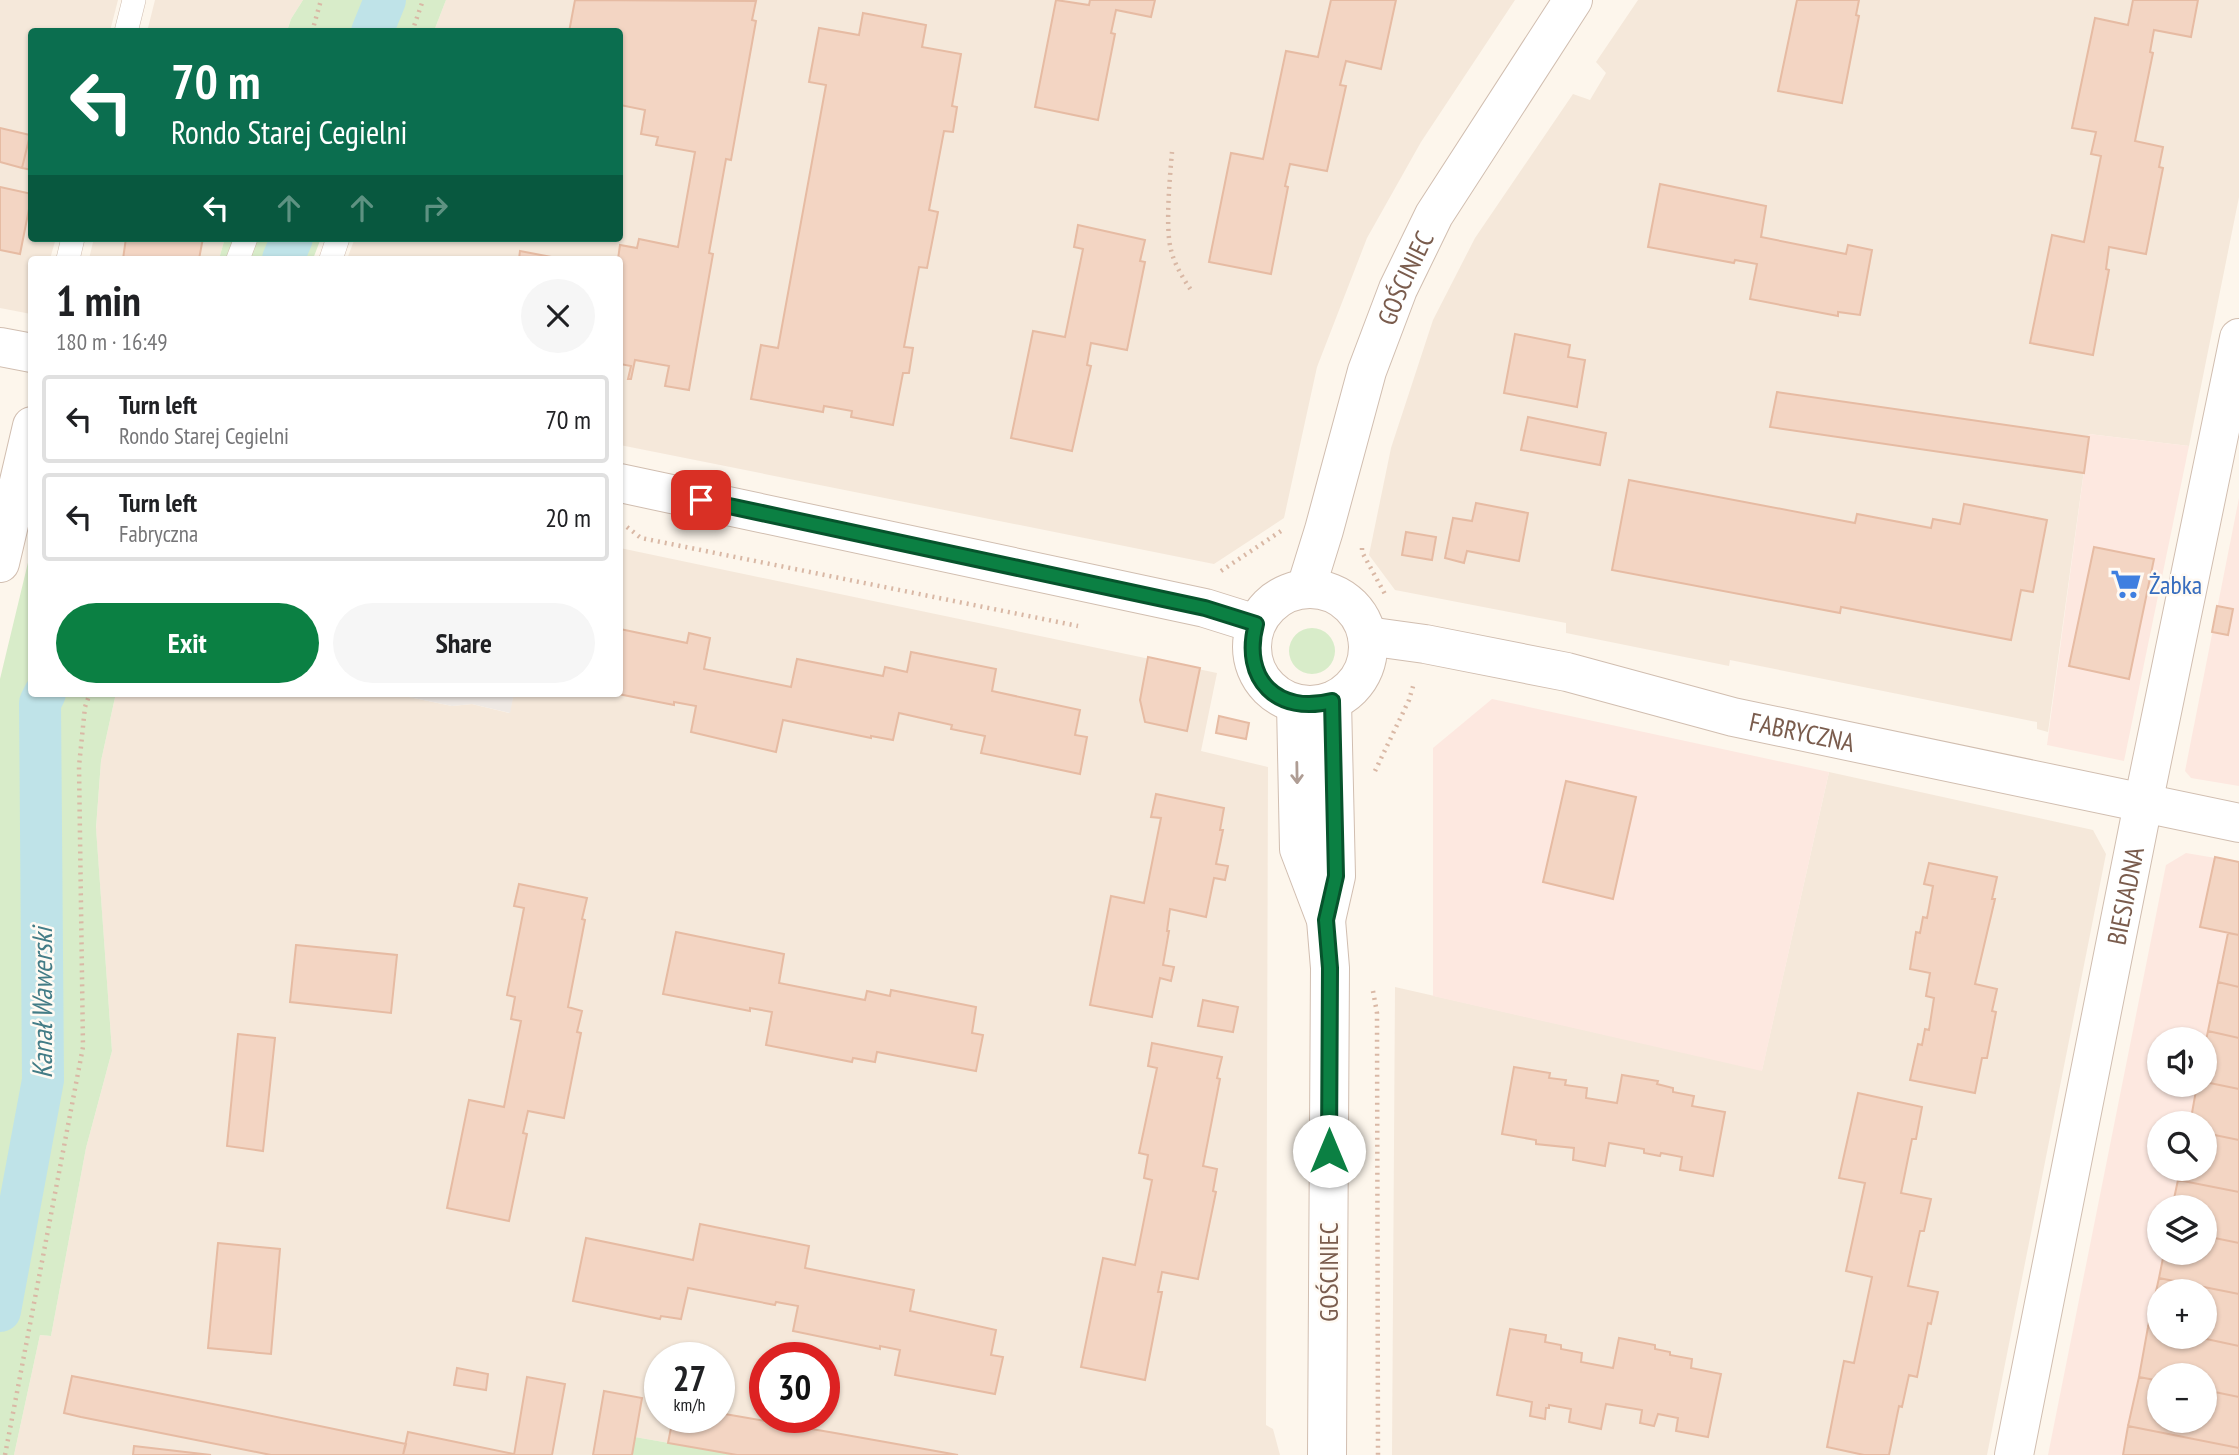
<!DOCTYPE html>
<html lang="en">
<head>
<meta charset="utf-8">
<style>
	body { margin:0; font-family:"PT Sans Narrow",sans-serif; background:#f6f6f6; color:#202124; height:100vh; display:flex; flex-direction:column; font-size:26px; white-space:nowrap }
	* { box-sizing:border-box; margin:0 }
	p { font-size:23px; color:#757577 }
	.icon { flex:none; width:38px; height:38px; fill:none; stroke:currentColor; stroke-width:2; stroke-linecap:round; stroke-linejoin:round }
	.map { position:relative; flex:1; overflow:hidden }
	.sheet { position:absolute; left:28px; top:256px; width:595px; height:441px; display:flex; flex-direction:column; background:#fff; border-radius:7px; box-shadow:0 2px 5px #0004 }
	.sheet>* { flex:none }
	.top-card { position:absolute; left:28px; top:28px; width:595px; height:214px; border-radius:7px; box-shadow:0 2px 5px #0004; background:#0b6e4f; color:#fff; overflow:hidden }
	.fabs { position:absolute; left:2147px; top:1027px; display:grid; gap:14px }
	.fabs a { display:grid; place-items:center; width:70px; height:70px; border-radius:50%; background:#fff; box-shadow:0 2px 5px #0004; font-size:35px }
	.speed { position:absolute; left:644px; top:1342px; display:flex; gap:14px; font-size:35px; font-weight:700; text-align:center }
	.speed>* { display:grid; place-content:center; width:91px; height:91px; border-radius:50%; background:#fff; box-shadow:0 2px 5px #0004; line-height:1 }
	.speed small { font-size:18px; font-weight:400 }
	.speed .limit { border:10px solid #d22; background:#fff; color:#111 }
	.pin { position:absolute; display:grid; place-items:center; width:60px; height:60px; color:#fff; margin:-30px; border-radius:14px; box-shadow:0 4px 10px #0006 }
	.me { position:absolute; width:77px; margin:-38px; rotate:0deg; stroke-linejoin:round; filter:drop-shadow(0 0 5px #0008) }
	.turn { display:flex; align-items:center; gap:24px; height:147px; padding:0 28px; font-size:32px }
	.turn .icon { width:91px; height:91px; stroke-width:2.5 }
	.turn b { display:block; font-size:49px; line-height:60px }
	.lanes { display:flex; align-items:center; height:66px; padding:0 28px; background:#0003; justify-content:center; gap:35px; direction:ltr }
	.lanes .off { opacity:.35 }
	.round { display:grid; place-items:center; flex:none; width:74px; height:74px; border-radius:37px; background:#f6f6f6 }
	.head { display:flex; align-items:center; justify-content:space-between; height:119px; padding:0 28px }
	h1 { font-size:42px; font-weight:700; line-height:52px }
	.primary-button { display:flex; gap:14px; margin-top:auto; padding:14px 28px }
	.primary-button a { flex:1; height:80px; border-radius:42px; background:#0b8043; color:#fff; font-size:28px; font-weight:700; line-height:80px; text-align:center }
	.primary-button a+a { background:#f6f6f6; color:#202124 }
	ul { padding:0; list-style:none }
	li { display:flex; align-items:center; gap:21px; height:88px; margin:0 14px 10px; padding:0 14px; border:4px solid #e0e0e0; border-radius:7px }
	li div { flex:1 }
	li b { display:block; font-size:26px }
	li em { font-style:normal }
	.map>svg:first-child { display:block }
	.residential { fill:#f5e8da; fill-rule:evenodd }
	.commercial { fill:#fde8e0; fill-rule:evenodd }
	.industrial { fill:#efe9e4 }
	.green { fill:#d8ecc9 }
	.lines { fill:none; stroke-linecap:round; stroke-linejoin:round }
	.canal { stroke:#bfe3e8; stroke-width:42 }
	.building { fill:#f3d5c3; stroke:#e6bba3; stroke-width:2 }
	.service-casing { stroke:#d1beb0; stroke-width:24 }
	.minor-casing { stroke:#d1beb0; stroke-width:40 }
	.path { stroke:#d9b8a5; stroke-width:4.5; stroke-dasharray:2 5; stroke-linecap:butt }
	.service { stroke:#fff; stroke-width:23 }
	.minor { stroke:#fff; stroke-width:38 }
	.oneway { stroke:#af9d94 }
	.route-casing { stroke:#07532c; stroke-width:18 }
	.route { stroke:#0b8043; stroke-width:12 }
	.labels { text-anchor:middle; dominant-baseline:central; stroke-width:5; stroke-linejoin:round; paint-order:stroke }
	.street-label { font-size:26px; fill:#7a5c4d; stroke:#fffaf3 }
	.shop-label { font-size:26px; fill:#366cbe; stroke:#fffaf3; text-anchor:start }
	.water-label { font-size:28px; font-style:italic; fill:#437c86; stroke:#fffaf3 }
</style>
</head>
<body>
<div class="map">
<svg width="2239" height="1455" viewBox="0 0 2239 1455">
	<rect width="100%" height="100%" fill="#fdf6ec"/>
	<path class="residential" d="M0 0H118L110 31 32 32V238H56L50 259H32L31 314 0 308Z
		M155 0H303L291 19 287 31 147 32Z
		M446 0H1515L1421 142 1367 238 1317 367 1284 518 1214 564 620 445V259H347L355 238H620V32L434 31Z
		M1638 0H2239V197L2189 446 2089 434 2048 732 2037 729V722L1730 660 1729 666 1566 633V623L1395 590 1369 555 1391 448 1433 320 1475 238 1573 94 1590 100 1606 73 1596 62Z
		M94 238H225L219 259H89Z
		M620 548 1217 673 1201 751 1268 767 1266 1425 1273 1429 1280 1455H737L635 1437 632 1455H14L40 1335 51 1336 86 1148 112 1051 96 829 101 761 116 693H390L452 706 472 704 509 713 514 693H620ZM660 1358H719V1418H660ZM765 1358H824V1418H765Z
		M1829 772 2093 830 2106 854 1987 1455H1392L1395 987 1762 1070Z"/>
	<path class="commercial" d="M2089 434 2189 446 2124 761 2047 745Z
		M2239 498V786L2191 778 2185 771Z
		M1492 699 1829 772 1762 1071 1433 996V748Z
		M2186 853 2239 862V1455H2048L2166 865ZM2160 1040H2205V1085H2160ZM2160 1124H2205V1169H2160ZM2160 1208H2205V1253H2160ZM2160 1292H2205V1337H2160ZM2160 1376H2205V1421H2160Z"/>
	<path class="industrial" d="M390 693H514L510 713 472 704 452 706Z"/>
	<path class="green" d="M303 0H446L434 31H287L291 19Z
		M225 238H321L313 259H219Z
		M31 550 32 693H116L101 761 96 828 112 1051 86 1148 51 1336 40 1335 14 1455H0V679Z
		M1289 651a23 23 0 1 1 46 0a23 23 0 1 1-46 0Z
		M635 1437 737 1455H632Z"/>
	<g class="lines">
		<path class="canal" d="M372 32 385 0
			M283 259 292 238
			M0 1311 43 1080 40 703 45 693"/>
	</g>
	<path class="building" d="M575 0 756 1 752 20 756 21 731 160 726 159 709 253 713 254 689 390 665 386 669 366 635 360 631 379H628L631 366 620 364V259H618L620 245 637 248 639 239 678 247 695 152 656 145 658 137 641 134 645 110 620 105V32H569Z
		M1056 0 1089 5 1090 0H1155L1151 17 1116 10 1111 33 1115 34 1098 120 1035 107Z
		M1331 0H1396L1381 69 1346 61 1340 85 1346 86 1327 171 1290 164 1285 186 1288 187 1271 274 1209 262 1231 153 1263 159 1286 51 1318 57Z
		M1797 0H1859L1856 15 1859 16 1842 103 1778 91Z
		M2133 0H2198L2191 37 2154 30 2150 52 2153 53 2135 141 2163 147 2159 167 2163 168 2146 254 2109 247 2106 269 2109 270 2093 355 2030 343 2052 235 2084 242 2101 156 2091 154 2096 132 2072 128 2095 18 2128 25Z
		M863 13 926 25 922 47 961 54 952 106 957 107 953 132 944 131 929 210 938 212 927 268 919 267 904 347 913 348 909 373H903L893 425 851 417 852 411 824 406 823 412 751 399 761 345 778 348 826 85 809 82 819 28 859 35Z
		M0 128 30 135 22 168 0 162Z
		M30 135H32V170L22 168Z
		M1660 184 1766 206 1761 237 1846 254 1848 245 1872 250 1860 315 1838 312V316L1750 299 1757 264 1735 260 1734 263 1648 247Z
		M0 187 32 194 20 254 0 250Z
		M1078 225 1145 240 1140 261 1145 262 1127 350 1091 343 1087 365 1091 366 1072 451 1011 438 1033 331 1065 337 1083 249 1074 247Z
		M126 238H203L199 259H123Z
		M520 251 562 259H519Z
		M1515 334 1570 345 1568 357 1585 360 1577 407 1504 393Z
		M1777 392 2089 437 2084 473 1770 427Z
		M1528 417 1606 433 1600 465 1521 450Z
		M1629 480 1855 523 1857 514 1931 528 1933 519 1960 524 1964 504 2047 520 2033 592 2021 590 2011 640 1841 607 1840 613 1612 570Z
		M1476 503 1528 513 1519 561 1467 551 1464 563 1445 558 1453 518 1472 521Z
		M1406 532 1436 537 1432 560 1402 555Z
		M2094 547 2154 559 2129 679 2069 666Z
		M2217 606 2233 609 2228 635 2212 632Z
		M620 629 687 643 689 633 710 638 704 669 791 687 797 659 883 676 885 667 907 672 911 652 996 669 992 691 1080 710 1075 735 1087 737 1080 774 981 753 985 736 951 729 952 725 899 713 893 740 871 736V738L783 720 776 752 691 732 696 706 674 702V705L613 693H620Z
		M1148 657 1200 668 1187 731 1145 722 1140 700Z
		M1219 716 1249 723 1246 739 1216 733Z
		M1566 781 1636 797 1613 899 1543 882Z
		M1156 794 1224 808 1220 830H1223L1216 864 1228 866 1225 880 1214 878 1206 917 1170 909 1167 931H1169L1163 965 1174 967 1171 981 1160 978 1152 1017 1090 1005 1111 896 1144 903 1161 818 1151 817Z
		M2215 857 2239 862V935L2200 927Z
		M1929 863 1997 877 1992 899H1995L1975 984 1997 989 1992 1011 1996 1012 1987 1058H1982L1975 1093 1910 1080 1918 1044 1922 1045 1925 1029 1929 1030 1934 998 1926 996 1930 973 1910 969 1916 932 1920 933 1923 917 1927 918 1933 886 1924 884Z
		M519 884 587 898 582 919 585 920 568 1007 582 1011 577 1032 581 1033 564 1118 528 1111 523 1133 527 1134 509 1221 447 1208 469 1100 504 1107 521 1021 511 1019 515 997 507 995 524 908 514 906Z
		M676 932 784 954 779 983 865 1000 867 991 890 996 891 990 976 1007 972 1033 983 1035 976 1071 877 1052 875 1062 853 1058 852 1062 766 1045 772 1012 750 1008V1011L663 994Z
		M2228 933 2239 935V987L2218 982Z
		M296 945 397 955 391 1013 290 1002Z
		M2218 982 2239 987V1038L2208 1031Z
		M1203 1000 1238 1007 1233 1032 1198 1026Z
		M2208 1031 2239 1038V1089L2205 1082V1045Z
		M238 1034 275 1038 263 1151 227 1146Z
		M1152 1043 1222 1057 1217 1078 1220 1079 1203 1166 1217 1169 1213 1191 1216 1192 1198 1279 1162 1272 1158 1292H1162L1145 1380 1081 1367 1103 1258 1135 1265 1152 1180 1144 1178 1148 1155 1139 1153 1157 1068 1148 1066Z
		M1514 1067 1550 1073 1549 1078 1566 1080 1565 1085 1587 1088 1586 1098 1617 1103 1622 1075 1658 1081 1657 1084 1673 1088V1092L1694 1096 1692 1106 1725 1112 1713 1176 1680 1170 1682 1157 1661 1153 1660 1156 1644 1153V1149L1609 1143 1605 1166 1573 1160 1574 1148 1536 1144V1140L1502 1134Z
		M2205 1082 2239 1089V1140L2205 1133V1124H2190L2197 1085H2205Z
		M1858 1093 1922 1107 1916 1139H1912L1901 1193 1931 1199 1924 1231H1920L1908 1286 1938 1292 1931 1324 1928 1323 1917 1377 1909 1375 1902 1407 1899 1406 1889 1455H1864L1827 1447 1844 1361 1854 1363 1872 1277 1846 1271 1865 1183 1839 1178Z
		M2205 1133 2239 1140V1192L2178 1180 2180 1169H2205Z
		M2178 1180 2239 1192V1243L2205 1236V1208H2172Z
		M700 1224 809 1246 805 1268 914 1290 910 1311 996 1330 991 1355 1003 1357 995 1394 895 1375 900 1350 880 1346V1349L793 1331 798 1306 776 1302 775 1305 688 1288 681 1319 661 1316 660 1319 573 1301 586 1238 693 1260Z
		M2205 1236 2239 1243V1294L2159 1278 2164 1253H2205Z
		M218 1243 280 1249 271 1354 208 1348Z
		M2159 1278 2239 1294V1346L2197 1337H2205V1292H2160V1329L2148 1327Z
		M2148 1327 2160 1329V1337H2197L2239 1346V1397L2205 1390V1376H2160V1381L2139 1377Z
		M1510 1329 1546 1335 1545 1342 1561 1345V1349L1582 1353 1581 1362 1613 1368 1619 1338 1655 1345V1349L1670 1352V1355L1692 1359 1691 1368 1721 1374 1708 1437 1676 1431 1678 1418 1658 1414 1654 1426 1640 1423 1642 1410 1606 1404 1601 1429 1569 1422 1571 1409 1549 1405V1408H1546L1545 1419 1530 1416 1532 1402 1497 1395Z
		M457 1368 488 1374 486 1390 454 1385Z
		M72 1376 248 1411 406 1444 403 1455H271L81 1417 64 1413Z
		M527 1377 565 1384 552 1455H514Z
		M2139 1377 2160 1381V1421H2205V1390L2239 1397V1448L2128 1426Z
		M604 1391 642 1398 632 1455H593Z
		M719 1413 835 1433 958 1455H737L668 1443 673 1418H719Z
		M2128 1426 2239 1448V1455H2123Z
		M408 1432 514 1454V1455H403Z
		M134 1446 211 1455H133Z"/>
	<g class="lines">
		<g class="service-casing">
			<path id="service" d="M126 32 134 0
				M68 259 73 238
				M238 259 246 238
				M331 259 338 238"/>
		</g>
		<g class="minor-casing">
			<g id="minor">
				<path d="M0 347 32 353"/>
				<path d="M620 483 1205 608 1256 624"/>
				<path d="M0 563 32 426"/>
				<path id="s1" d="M1306 588 1324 530 1367 371 1398 289 1434 215 1573 0"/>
				<circle cx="1310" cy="647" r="58"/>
				<path id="s2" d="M1367 636 1425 644 1567 672 1733 717 2239 823"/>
				<path d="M1296 704 1299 849 1326 920 1330 968 1327 1455"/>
				<path d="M1326 920 1336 876 1332 701"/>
				<path id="s3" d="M2014 1455 2143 804 2239 338"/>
			</g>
		</g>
		<path class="path" d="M312 32 321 0
			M412 32 423 0
			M1172 152C1170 176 1165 228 1171 250 1175 266 1184 280 1193 293
			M627 527 641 538 1078 626
			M1362 548V552L1386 596
			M1221 571 1281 531
			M1375 771 1409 700 1414 683
			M1373 991 1377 1013 1378 1455
			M5 1455 83 1047 79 766 85 707 90 693"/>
		<use href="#service" class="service"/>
		<use href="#minor" class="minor"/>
	</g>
	<defs><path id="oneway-shaft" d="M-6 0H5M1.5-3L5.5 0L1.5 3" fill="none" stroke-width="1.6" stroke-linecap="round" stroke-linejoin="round" transform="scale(1.75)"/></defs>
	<use class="oneway" href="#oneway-shaft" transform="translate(1297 773) rotate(89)"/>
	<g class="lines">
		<g class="route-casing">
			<path id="route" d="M701 500 1205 608 1256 624C1241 680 1278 715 1332 701L1336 876 1326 920 1330 968 1329 1151"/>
		</g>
		<use href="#route" class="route"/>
	</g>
	<defs>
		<g id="supermarket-bare" transform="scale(2.415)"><path d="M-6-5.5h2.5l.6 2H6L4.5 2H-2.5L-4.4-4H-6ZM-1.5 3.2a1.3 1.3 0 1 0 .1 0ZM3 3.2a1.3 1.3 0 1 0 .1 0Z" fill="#3f7fe0" stroke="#fffaf3" stroke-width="2.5" paint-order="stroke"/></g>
	</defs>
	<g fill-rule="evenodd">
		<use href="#supermarket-bare" x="2126" y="584"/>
	</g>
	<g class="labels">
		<g class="street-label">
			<text stroke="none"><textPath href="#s1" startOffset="326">GOŚCINIEC</textPath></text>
			<text stroke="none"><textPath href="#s2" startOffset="446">FABRYCZNA</textPath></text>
			<text stroke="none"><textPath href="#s3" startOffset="570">BIESIADNA</textPath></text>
			<text transform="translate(1328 1272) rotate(-90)">GOŚCINIEC</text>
		</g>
		<g class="shop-label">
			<text x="2149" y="584">Żabka</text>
		</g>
		<g class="water-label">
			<text transform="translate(41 1003) rotate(-90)">Kanał Wawerski</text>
		</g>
	</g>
</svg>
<div class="fabs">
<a><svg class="icon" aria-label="sound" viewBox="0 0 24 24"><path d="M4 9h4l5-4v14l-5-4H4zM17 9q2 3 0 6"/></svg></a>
<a><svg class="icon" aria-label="search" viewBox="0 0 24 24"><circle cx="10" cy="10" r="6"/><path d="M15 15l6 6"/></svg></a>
<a><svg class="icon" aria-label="layers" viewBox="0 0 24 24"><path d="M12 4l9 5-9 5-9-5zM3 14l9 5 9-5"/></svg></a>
<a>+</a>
<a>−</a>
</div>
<div class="speed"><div>27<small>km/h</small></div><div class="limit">30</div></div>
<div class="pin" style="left:701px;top:500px;background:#d93025"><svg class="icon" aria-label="arrive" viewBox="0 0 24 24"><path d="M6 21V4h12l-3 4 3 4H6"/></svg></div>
<svg class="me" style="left:1329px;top:1151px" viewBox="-20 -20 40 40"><circle r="19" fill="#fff"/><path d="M0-13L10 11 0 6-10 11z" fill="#0b8043"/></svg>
<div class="top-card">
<div class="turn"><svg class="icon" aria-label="left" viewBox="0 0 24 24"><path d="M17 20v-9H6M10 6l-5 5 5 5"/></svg><div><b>70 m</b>Rondo Starej Cegielni</div></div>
<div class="lanes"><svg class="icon" aria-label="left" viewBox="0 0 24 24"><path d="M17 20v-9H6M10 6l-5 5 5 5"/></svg><svg class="icon off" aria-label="ahead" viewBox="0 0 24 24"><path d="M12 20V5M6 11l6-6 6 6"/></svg><svg class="icon off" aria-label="ahead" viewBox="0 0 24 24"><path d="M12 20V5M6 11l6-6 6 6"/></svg><svg class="icon off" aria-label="right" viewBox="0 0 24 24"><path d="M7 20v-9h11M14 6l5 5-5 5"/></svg></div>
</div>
<section class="sheet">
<div class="head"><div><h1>1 min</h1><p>180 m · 16:49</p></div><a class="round"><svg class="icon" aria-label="close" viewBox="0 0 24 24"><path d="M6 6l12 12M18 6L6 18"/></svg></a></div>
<ul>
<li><svg class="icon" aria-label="left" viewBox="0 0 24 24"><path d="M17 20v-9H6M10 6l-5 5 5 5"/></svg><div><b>Turn left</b><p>Rondo Starej Cegielni</p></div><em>70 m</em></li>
<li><svg class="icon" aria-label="left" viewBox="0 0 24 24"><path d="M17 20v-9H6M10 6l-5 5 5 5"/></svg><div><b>Turn left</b><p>Fabryczna</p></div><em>20 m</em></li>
</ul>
<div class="primary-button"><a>Exit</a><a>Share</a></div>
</section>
</div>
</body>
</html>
